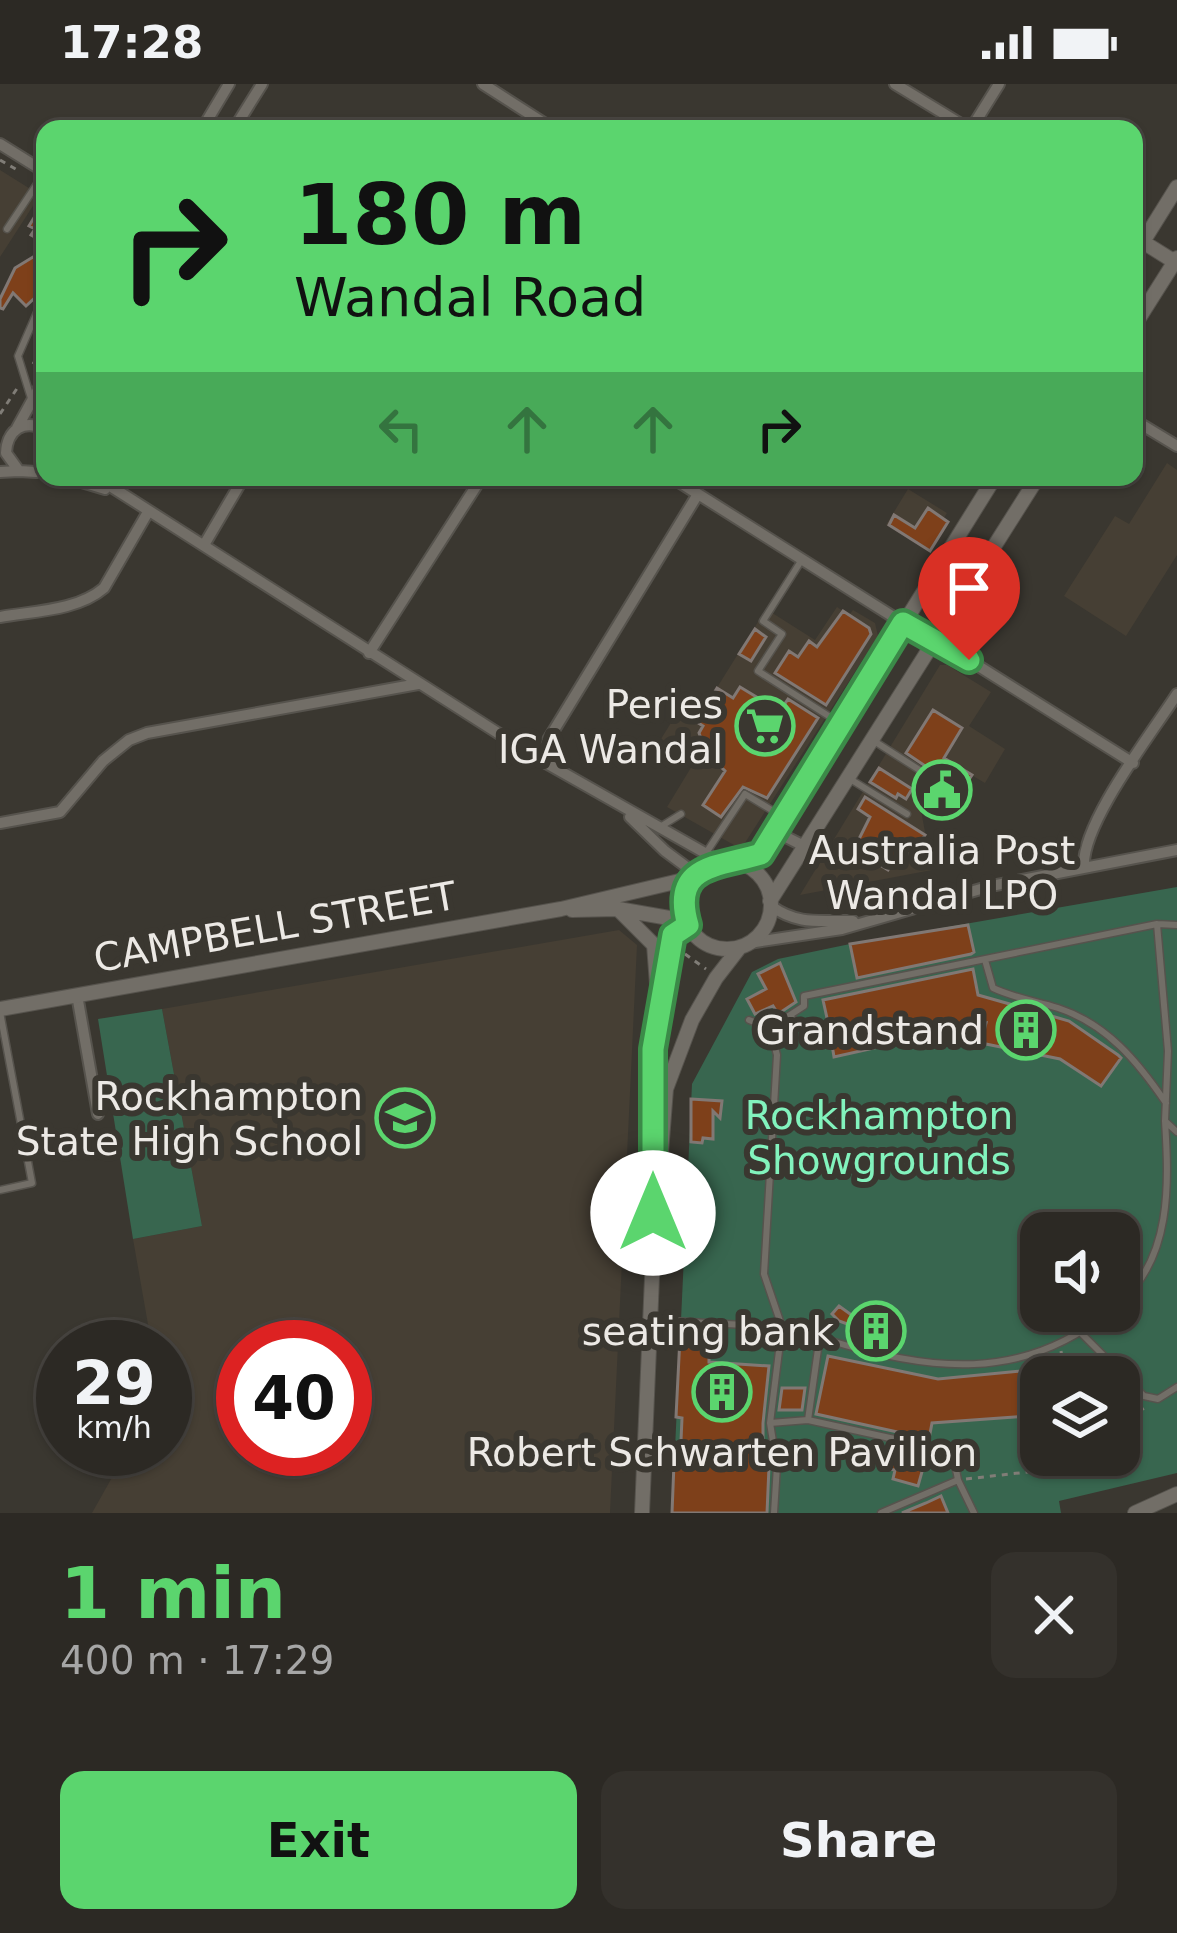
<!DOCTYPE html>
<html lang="en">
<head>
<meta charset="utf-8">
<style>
	body { margin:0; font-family:"DejaVu Sans",sans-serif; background:#34312c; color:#f1f3f6; height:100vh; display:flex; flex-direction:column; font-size:45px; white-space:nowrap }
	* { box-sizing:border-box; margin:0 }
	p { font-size:39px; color:#a6a6a6 }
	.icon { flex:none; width:66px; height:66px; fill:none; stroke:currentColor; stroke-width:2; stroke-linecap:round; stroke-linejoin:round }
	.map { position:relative; height:1429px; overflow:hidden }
	.panel { display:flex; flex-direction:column; background:#2c2924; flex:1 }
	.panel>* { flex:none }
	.hud { position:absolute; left:36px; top:36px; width:1107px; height:366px; border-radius:24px; box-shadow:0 3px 9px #0004,0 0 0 3px #484541; background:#5bd56e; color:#111; overflow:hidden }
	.tools { position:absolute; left:1020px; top:1128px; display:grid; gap:24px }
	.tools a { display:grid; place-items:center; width:120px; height:120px; border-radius:24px; background:#2c2924; box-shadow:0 3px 9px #0004,0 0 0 3px #484541; font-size:60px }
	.speed { position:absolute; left:36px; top:1236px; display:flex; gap:24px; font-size:60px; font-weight:700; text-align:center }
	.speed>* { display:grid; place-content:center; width:156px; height:156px; border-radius:50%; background:#2c2924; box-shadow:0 3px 9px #0004,0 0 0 3px #484541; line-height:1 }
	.speed small { font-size:30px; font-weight:400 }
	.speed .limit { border:18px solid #d22; background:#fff; color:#111 }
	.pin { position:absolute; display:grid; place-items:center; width:102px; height:102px; color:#fff; margin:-123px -51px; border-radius:50% 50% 50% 0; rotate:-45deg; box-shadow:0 0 12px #0007 }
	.pin .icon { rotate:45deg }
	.me { position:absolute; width:132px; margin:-66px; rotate:0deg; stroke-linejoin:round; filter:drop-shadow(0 0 9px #0008) }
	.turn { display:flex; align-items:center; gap:42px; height:252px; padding:0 60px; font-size:54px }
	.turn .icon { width:156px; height:156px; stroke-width:2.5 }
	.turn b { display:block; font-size:84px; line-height:102px }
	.lanes { display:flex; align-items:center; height:114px; padding:0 60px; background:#0003; justify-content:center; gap:60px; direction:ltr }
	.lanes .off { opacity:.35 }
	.round { display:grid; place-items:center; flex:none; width:126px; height:126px; border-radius:24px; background:#34312c }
	.overview { display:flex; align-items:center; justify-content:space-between; height:204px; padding:0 60px }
	h1 { font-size:72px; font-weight:800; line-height:90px; color:#5bd56e }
	.primary-button { display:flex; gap:24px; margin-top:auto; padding:24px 60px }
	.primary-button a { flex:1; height:138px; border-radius:24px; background:#5bd56e; color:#111; font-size:48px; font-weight:800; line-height:138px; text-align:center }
	.primary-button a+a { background:#34312c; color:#f1f3f6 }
	.status { display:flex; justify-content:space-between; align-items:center; height:84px; padding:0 60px; background:#2c2924; direction:ltr }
	.status svg { height:33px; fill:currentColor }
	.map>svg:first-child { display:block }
	.built { fill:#463f34; fill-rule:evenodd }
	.green { fill:#38664f; fill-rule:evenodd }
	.building { fill:#7e401a; stroke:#817874; stroke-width:3 }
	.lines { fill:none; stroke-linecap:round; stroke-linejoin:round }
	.service-casing { stroke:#56534d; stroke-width:9 }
	.minor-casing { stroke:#56534d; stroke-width:14 }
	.tertiary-casing { stroke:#56534d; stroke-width:16 }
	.path { stroke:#807d77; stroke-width:3; stroke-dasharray:6 6; stroke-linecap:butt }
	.service { stroke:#726e67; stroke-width:6 }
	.minor { stroke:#726e67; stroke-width:10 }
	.tertiary { stroke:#726e67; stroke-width:14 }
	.route-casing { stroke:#3b8a48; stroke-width:30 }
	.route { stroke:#5bd56e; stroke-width:21 }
	.labels { text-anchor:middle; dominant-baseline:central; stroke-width:12; stroke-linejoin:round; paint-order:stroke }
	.poi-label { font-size:39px; fill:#ece9e5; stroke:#3a3730; text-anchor:end }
	.street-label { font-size:39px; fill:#ece9e5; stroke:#3a3730 }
	.park-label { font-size:39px; fill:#82f3bd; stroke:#3a3730 }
</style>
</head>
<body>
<div class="status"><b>17:28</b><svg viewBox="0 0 49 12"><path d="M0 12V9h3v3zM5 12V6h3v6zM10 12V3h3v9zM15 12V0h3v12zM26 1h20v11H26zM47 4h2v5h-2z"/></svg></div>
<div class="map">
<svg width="1177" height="1429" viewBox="0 0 1177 1429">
	<rect width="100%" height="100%" fill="#3a3730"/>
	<path class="built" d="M0 86 40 111 0 173Z
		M1167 379 1177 386V471L1126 552 1064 512 1115 432 1129 440Z
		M908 405 947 429 925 465 886 441Z
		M837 523 849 531 853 526 875 539 878 552 741 765 667 723 695 677 661 655 685 616 703 626 766 525 815 556Z
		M940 581H947L991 608 969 642 1005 665 985 699 973 692 950 728 918 710 932 786 800 811Z
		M619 846 637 861 610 1429H92L128 1365H165V1263H152L133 1155 202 1142 162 925ZM243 1263H345V1365H243Z"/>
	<path class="green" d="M1177 803V1389L1059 1417 1061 1429H672L692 1000 752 888 778 875 850 860ZM1041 1149H1119V1227H1041ZM1041 1293H1119V1371H1041Z
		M162 925 202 1142 133 1155 98 935Z"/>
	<path class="building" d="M45 129V159L31 151 35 145 29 142 35 132 41 136Z
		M33 173 45 183V210H39L26 222 13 209 3 225 0 224V215L15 184Z
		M928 424 948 438 930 467 889 441 894 431 915 444Z
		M843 527 869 544 871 550 826 621 775 589 789 567 798 573 809 557 817 563Z
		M755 545 766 553 751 577 739 570Z
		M740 603 780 627 788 615 818 634 767 714 743 703 721 733 703 721 725 687 706 668 699 649 703 642 689 633 696 622 703 627 717 604 733 614Z
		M933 626 962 644 944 674 972 691 948 726 930 715 943 694 906 669Z
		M879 684 912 705 906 715 898 710 896 714 870 698Z
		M865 713 925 751 912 772 901 765 888 786 854 765 870 733 858 725Z
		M968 841 974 868 971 870 857 894 850 860Z
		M780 879 796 918 778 930 773 922 755 930 747 915 766 905 758 890Z
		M973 885 978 911 1069 937 1118 971 1121 974 1101 1002 1060 975 981 959 986 939 960 945V951L944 954 941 949 834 973 830 948 835 940 827 934 823 916Z
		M691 1015 722 1017 720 1034 713 1027V1055L703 1054 702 1059 691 1058Z
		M839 1222 857 1235 886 1244 883 1253 839 1237 832 1230Z
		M680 1253 709 1255V1278L769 1282 763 1339V1383H769L767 1429H672L674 1379H680L682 1334 676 1333Z
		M828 1272 938 1295 1041 1285V1331L932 1339 929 1355 816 1330Z
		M782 1304H805L802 1326H779Z
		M890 1362 927 1370 918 1402 893 1395 895 1386 883 1384Z
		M941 1412 948 1429H902L926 1419Z"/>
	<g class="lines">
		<g class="service-casing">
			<path id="service" d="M7 145 45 88
				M31 314 18 272 42 217
				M801 477 763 537 782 550 758 587 838 638
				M874 657 932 694
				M850 695 907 730
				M660 743 681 730
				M706 769 745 710 783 733
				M1157 840 1168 967 1165 1037
				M985 876 993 904C1014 914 1036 917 1058 924 1107 940 1138 978 1166 1019
				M789 932 807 946 828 941
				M749 936 770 944 804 922V912L1157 840 1177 841
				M0 1106 32 1099 0 928
				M1119 1219C1172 1175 1169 1099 1165 1037L1177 1048
				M651 1236 782 1243 764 1190 777 971 770 944
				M1082 1250 1144 1312 1158 1315 1177 1303
				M819 1258 828 1256C928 1287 1023 1299 1109 1227
				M808 1336 931 1363C950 1369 955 1376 958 1396L881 1429
				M770 1339 808 1336 819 1258 782 1243 770 1339 777 1382 774 1429
				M958 1396 974 1429"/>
		</g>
		<g class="minor-casing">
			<path id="minor" d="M483 0 553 45
				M895 0 969 45
				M202 45 229 0
				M234 45 262 0
				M971 45 999 0
				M0 60 45 88
				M1134 336 1177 362
				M17 344 45 293
				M45 346C24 334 7 346 6 369L19 387 36 388 45 384
				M0 388 19 387
				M65 393 105 405
				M96 393 537 674 712 773 727 777
				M671 393 903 539
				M204 461 244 393
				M0 533C34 527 77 527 104 504L148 428
				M932 559 945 561 1133 679
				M369 569 482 393
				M537 674 698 410
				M630 733 665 767 696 790
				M780 738 786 753 804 762
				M0 739 60 728 103 677 129 656 147 649 418 600
				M1084 783C1081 740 1152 649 1177 610
				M771 822C799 842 821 836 853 837
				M749 859 842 845 991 802 1177 766
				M77 911 98 1030"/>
		</g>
		<g class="tertiary-casing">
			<path id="tertiary" d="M1143 158 1175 178
				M1134 172 1177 103
				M1134 242 1177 174
				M903 539 932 559
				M683 821a44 44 0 1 1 88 0a44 44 0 1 1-88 0Z
				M735 778 761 769 995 393
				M770 817 1038 393
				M618 825 654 861 657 900
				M572 826 618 825 686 837
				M0 925 561 825 692 794
				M653 1063V965L673 851 688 841
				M642 1429 653 1170 666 1005 692 936 716 894 740 863
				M1135 1429 1177 1410"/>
		</g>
		<path class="path" d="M0 76 19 87
			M33 280 45 261
			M0 330 18 303
			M685 870 706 885
			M1061 1267 1065 1293
			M1119 1341 1147 1322
			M966 1395 1045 1386 1071 1371"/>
		<use href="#service" class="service"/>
		<use href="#minor" class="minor"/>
		<use href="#tertiary" class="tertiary"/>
	</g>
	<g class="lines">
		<g class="route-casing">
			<path id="route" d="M653 1129V965L673 851 688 841C670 779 720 783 761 770L903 539 969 576"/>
		</g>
		<use href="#route" class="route"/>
	</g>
	<defs>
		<g id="supermarket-ring" transform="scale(3)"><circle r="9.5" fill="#3a3730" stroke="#5bd56e" stroke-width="1.5"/><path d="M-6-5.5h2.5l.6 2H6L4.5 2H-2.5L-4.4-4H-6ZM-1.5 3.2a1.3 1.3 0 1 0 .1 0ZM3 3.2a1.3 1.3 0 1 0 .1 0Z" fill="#5bd56e"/></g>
		<g id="civic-ring" transform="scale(3)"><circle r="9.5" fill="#3a3730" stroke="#5bd56e" stroke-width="1.5"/><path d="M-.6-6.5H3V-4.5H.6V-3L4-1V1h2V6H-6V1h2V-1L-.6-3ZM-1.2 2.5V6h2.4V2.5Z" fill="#5bd56e"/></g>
		<g id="building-ring" transform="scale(3)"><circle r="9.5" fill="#3a3730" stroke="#5bd56e" stroke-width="1.5"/><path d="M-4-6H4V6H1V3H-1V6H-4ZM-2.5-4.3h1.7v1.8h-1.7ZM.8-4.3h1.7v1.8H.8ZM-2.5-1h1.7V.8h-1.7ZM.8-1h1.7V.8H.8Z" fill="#5bd56e"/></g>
		<g id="school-ring" transform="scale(3)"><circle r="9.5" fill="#3a3730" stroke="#5bd56e" stroke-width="1.5"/><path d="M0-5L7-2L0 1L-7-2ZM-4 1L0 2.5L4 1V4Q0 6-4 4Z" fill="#5bd56e"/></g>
	</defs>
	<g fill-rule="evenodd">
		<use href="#supermarket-ring" x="765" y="642"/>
		<use href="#civic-ring" x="942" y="706"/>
		<use href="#building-ring" x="1026" y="946"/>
		<use href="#school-ring" x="405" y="1034"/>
		<use href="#building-ring" x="876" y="1247"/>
		<use href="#building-ring" x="722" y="1308"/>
	</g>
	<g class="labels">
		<g class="poi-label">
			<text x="723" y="620">Peries<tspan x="723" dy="45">IGA Wandal</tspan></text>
			<text x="942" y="766" text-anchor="middle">Australia Post<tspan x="942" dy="45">Wandal LPO</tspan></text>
			<text x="984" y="946">Grandstand</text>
			<text x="363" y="1012">Rockhampton<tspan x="363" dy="45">State High School</tspan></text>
			<text x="834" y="1247">seating bank</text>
			<text x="722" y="1368" text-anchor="middle">Robert Schwarten Pavilion</text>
		</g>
		<g class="street-label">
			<text transform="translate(275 843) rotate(-10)">CAMPBELL STREET</text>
		</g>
		<g class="park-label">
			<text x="879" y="1031">Rockhampton<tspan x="879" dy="45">Showgrounds</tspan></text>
		</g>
	</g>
</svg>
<div class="tools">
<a><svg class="icon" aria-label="sound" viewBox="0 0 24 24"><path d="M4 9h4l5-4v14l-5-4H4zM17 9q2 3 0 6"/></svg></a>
<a><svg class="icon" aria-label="layers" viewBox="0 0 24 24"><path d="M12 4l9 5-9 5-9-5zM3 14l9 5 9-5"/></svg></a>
</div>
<div class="speed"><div>29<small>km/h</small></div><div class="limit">40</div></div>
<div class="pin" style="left:969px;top:576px;background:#d93025"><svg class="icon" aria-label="arrive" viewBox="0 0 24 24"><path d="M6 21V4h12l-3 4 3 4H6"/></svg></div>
<svg class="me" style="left:653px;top:1129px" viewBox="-20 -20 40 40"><circle r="19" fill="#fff"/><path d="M0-13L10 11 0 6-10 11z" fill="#5bd56e"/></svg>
<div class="hud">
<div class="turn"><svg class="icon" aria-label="right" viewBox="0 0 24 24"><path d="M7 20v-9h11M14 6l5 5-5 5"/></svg><div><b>180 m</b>Wandal Road</div></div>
<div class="lanes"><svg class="icon off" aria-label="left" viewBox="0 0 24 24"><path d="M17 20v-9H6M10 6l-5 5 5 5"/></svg><svg class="icon off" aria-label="ahead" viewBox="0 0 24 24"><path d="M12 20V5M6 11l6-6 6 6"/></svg><svg class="icon off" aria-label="ahead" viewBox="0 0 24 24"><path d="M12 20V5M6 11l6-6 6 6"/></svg><svg class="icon" aria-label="right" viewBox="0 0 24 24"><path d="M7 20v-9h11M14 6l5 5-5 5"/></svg></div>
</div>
</div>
<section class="panel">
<div class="overview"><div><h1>1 min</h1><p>400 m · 17:29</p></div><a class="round"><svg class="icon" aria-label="close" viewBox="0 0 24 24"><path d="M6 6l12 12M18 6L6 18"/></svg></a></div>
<div class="primary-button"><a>Exit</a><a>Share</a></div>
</section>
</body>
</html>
